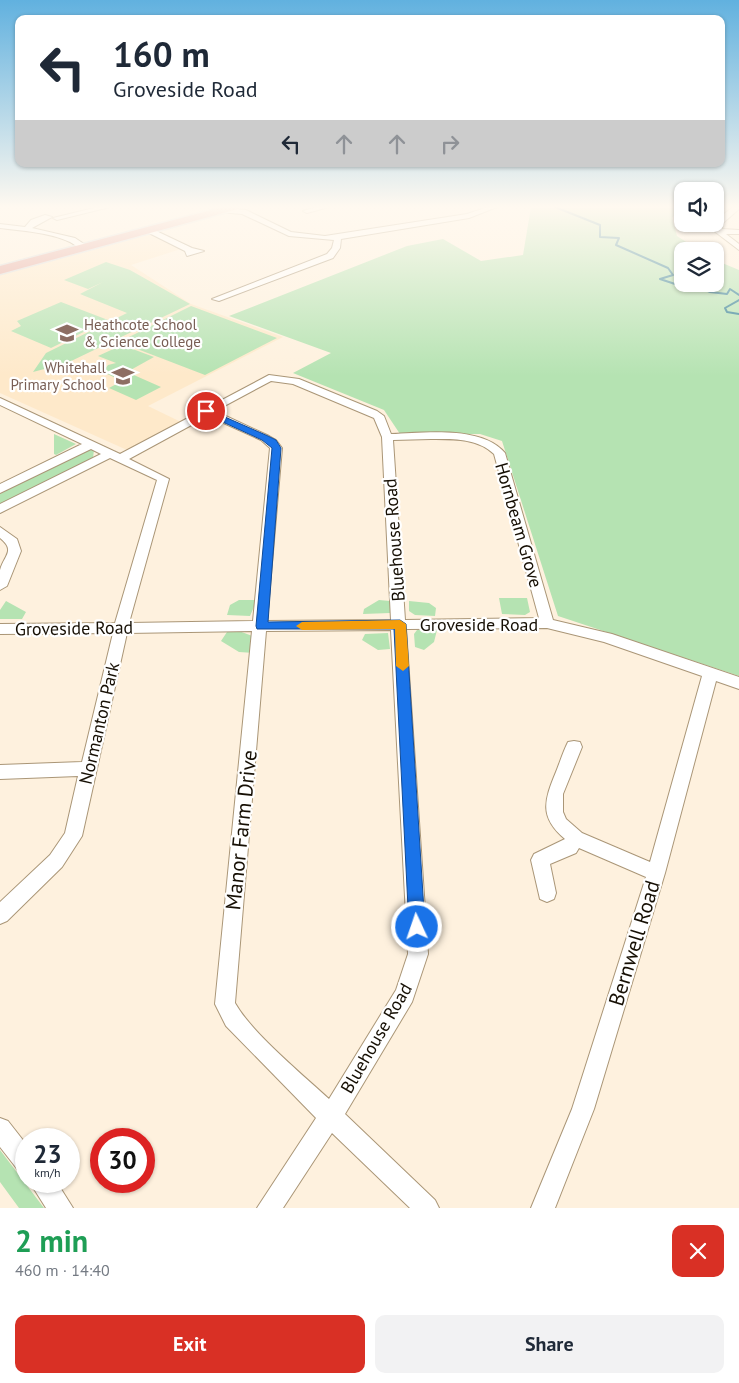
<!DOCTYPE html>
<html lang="en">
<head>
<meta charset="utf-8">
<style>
	body { margin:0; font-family:"PT Sans",sans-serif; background:#f2f2f3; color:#1f2937; height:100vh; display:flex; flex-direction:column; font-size:19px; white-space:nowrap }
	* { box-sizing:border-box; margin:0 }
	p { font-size:16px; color:#747a83 }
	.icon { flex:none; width:28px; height:28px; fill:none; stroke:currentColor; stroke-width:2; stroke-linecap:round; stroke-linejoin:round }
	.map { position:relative; height:1208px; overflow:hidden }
	.panel { display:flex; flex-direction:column; background:#fff; flex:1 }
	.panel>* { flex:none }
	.top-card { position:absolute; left:15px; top:15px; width:710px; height:152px; border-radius:10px; box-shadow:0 1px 4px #0004; background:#fff; color:#1f2937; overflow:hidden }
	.controls { position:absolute; left:674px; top:182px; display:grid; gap:10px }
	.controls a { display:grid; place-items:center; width:50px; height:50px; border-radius:10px; background:#fff; box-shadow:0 1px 4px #0004; font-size:25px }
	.speed { position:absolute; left:15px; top:1128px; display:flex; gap:10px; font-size:25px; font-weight:700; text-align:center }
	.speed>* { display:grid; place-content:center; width:65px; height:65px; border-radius:50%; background:#fff; box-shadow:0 1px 4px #0004; line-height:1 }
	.speed small { font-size:12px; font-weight:400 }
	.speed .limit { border:8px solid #d22; background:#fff; color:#111 }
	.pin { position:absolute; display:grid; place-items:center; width:42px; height:42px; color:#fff; margin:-21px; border:2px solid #fff; border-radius:50%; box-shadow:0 1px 5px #0007 }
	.me { position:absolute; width:55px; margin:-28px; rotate:357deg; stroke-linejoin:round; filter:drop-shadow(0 0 4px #0008) }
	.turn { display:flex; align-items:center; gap:18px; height:105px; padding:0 15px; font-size:22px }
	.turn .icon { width:65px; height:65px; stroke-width:2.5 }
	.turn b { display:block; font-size:35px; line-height:42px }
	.lanes { display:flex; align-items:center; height:48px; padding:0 15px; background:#0003; justify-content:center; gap:25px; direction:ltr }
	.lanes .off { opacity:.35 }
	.round { display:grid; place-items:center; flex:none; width:52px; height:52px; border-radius:10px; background:#f2f2f3 }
	.overview { display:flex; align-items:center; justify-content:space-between; height:85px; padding:0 15px }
	h1 { font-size:30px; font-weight:700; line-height:38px; color:#1e9e55 }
	.action { display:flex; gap:10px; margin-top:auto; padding:10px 15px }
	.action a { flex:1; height:58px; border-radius:10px; background:#d93025; color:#fff; font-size:20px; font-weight:700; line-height:58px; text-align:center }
	.action a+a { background:#f2f2f3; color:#1f2937 }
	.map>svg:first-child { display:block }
	.built { fill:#fee9ca }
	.green { fill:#b5e3b2 }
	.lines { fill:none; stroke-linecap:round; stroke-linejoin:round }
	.stream { stroke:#2e7d94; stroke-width:2 }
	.minor-casing { stroke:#aa9677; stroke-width:2 }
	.primary-casing { stroke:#dedddc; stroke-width:3 }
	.minor { fill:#fff; fill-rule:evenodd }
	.primary { fill:#e4a49d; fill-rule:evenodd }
	.route { fill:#1a73e8; stroke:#114b97 }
	.slow { fill:#f59e0b }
	.labels { text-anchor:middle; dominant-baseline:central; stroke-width:4.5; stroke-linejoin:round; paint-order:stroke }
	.far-education-label { font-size:15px; fill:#785e54; stroke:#fff; text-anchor:start }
	.street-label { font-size:18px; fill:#160f04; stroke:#fff }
	.near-street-label { font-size:21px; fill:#160f04; stroke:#fff }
</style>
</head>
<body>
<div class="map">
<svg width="739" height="1208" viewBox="0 0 739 1208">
	<rect width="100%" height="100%" fill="#fef1de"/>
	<path class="built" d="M156 233 184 248 131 265 191 304 283 337 148 406 181 422 127 450 0 393V275Z"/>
	<path class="green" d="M531 207H681L672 218 677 236 700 251H682V284H715V260L739 270V676L558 616 502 441 480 434H400L384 410 293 373 331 353 229 316 407 246 443 239 481 261 523 255Z
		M106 262 130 270 190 304 67 363 33 372 46 353 127 313 80 294 103 282 88 289 64 280Z
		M61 302 108 320 51 348 11 331 21 326 17 321Z
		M191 306 277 338 205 375 119 342Z
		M122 345 154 357 127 372 161 387 136 400 109 388 122 381 103 372 108 365 116 363 98 356Z
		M54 434 76 444 56 455 54 454Z
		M82 450H94L93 458 0 505V494Z
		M499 598H527L530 612 525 615 502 614Z
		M239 600H257L250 616 227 615 230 605Z
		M379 600 390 601V613L363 614 364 609Z
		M6 601 26 612 22 619H0V610Z
		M409 601 429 603 436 608 435 616 415 615 409 611Z
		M417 630H437L434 642 424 650 415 647 414 634Z
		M239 631 255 637 254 653 239 652 221 641 227 632Z
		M388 633 390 649 378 650 362 640 365 634Z
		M0 1150 44 1208H19L0 1182Z"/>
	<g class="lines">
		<path class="stream" d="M555 207 600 225V237L619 238 616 245 668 268 673 275 660 279 675 284 682 282
			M692 284 710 292 727 294 730 289 739 295
			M739 300 725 308 727 312 739 314"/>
		<g class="minor-casing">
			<path id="minor" d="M98 207H110L57 220 53 218Z
				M317 207H329L307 213 303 211Z
				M488 207H497L469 218 341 239 340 248 333 258 219 301 212 299 327 254 332 248 334 240 289 236 242 214 219 212 216 208 246 210 291 232 325 236 467 214Z
				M733 207H739V209L723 223 722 229 739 230V234H726L739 244V250L714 231 716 220Z
				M45 215 52 217 32 228 75 238 87 246V250C79 250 76 245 70 242 49 232 22 231 0 228V224L25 227 31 220Z
				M150 228 192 248 204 251 187 256 185 251 147 232 146 230Z
				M269 375 299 379 377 411 384 416 391 434C423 433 482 425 505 453L553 620 612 634 739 677V689L716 681 665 873 594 1109 555 1208H531L572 1109 646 877 579 848 576 853 550 864 556 893 554 899 547 902 540 899 531 860 534 854 565 839C539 817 544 801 556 772 560 762 563 752 568 742L574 741 580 742 582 747 563 794V812L566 819 582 833 650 862 702 676 604 642 547 628 406 629 428 954 412 1002 345 1114 435 1200 439 1208H410L332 1133 283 1208H257L316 1118 226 1026 215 1004 252 631 127 633 82 836 62 867 7 921 0 924V902L50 855 65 833 78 776 0 779V765L82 762 113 633 0 634V624L115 623 157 480 110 458 0 513V504L101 454 91 449 0 493V484L82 444 0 405V398L120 454ZM271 381 293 384 374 418 382 437 391 620 267 621 282 448 276 440 269 436 215 411ZM208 416 261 440 270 448 253 621 129 623 169 479 129 459ZM431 439C453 439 477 438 494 454L539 618 405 620 393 440ZM391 630 408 954 396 990 329 1099C302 1074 252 1033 235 1003L266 631Z
				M0 527 17 539 21 551 7 586 0 590C0 584 0 576 0 570 4 555 16 551 0 538Z
				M0 1118 8 1121 26 1144V1173L18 1170 0 1147Z
				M29 1181H56L73 1208H46Z"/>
		</g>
		<g class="primary-casing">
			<path id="primary" d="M223 207H239L238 209 0 274V266Z"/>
		</g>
		<use href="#minor" class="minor"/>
		<use href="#primary" class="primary"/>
	</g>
	<linearGradient id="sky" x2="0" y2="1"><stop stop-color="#61b1df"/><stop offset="0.55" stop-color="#fff9f0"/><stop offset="1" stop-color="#fff9f0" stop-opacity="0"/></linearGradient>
	<rect width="739" height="376" fill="url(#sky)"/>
	<path class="route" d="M203 410H209L268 436 276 440 281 448 268 622 400 620 406 624 425 927 423 932 417 934 412 932 409 927 394 629H257L256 626 272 448 262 440 203 413Z"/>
	<path class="slow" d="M400 620 406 624 409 666 403 671 396 666 395 629 302 630 296 626 302 622Z"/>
	<defs>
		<g id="school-bare" transform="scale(1.725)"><path d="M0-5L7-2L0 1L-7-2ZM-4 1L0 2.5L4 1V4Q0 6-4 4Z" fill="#8d6e63" stroke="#fff" stroke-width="2.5" paint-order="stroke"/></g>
	</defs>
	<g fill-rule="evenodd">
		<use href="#school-bare" x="67" y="333"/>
		<use href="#school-bare" x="123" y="376"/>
	</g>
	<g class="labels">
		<g class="far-education-label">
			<text x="84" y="324">Heathcote School<tspan x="84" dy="17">&amp; Science College</tspan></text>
			<text x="106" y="367" text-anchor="end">Whitehall<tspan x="106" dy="17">Primary School</tspan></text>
		</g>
		<g class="street-label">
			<text transform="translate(519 525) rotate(74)">Hornbeam Grove</text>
			<text transform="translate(394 540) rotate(-94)">Bluehouse Road</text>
			<text x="479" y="624">Groveside Road</text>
			<text transform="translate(74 628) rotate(-1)">Groveside Road</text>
			<text transform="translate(99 723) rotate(-77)">Normanton Park</text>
			<text transform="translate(376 1038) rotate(-60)">Bluehouse Road</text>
		</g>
		<g class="near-street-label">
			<text transform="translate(241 830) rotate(-84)">Manor Farm Drive</text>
			<text transform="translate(634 943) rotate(-73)">Bernwell Road</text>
		</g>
	</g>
</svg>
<div class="controls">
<a><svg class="icon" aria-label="sound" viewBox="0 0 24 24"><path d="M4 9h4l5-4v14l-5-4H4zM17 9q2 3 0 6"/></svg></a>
<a><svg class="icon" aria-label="layers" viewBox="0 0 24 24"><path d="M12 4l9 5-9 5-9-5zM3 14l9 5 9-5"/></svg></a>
</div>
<div class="speed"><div>23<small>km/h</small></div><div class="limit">30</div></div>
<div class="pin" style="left:206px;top:411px;background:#d93025"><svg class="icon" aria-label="arrive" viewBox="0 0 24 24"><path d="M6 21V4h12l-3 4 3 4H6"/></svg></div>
<svg class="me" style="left:417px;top:927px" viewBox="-20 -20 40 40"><circle r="17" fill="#1a73e8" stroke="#fff" stroke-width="3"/><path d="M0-11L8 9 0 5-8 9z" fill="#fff"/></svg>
<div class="top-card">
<div class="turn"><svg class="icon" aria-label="left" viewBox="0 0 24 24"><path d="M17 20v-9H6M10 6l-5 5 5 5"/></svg><div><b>160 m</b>Groveside Road</div></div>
<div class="lanes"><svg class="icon" aria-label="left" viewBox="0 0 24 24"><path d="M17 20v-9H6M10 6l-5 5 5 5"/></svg><svg class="icon off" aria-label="ahead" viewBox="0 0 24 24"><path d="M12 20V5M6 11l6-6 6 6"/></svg><svg class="icon off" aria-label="ahead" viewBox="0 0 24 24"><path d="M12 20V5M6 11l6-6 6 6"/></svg><svg class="icon off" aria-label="right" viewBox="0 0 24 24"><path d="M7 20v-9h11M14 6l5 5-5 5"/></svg></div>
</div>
</div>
<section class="panel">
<div class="overview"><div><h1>2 min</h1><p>460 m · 14:40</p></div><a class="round" style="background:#d93025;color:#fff"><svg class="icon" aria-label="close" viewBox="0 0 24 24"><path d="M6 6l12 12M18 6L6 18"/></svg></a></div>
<div class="action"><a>Exit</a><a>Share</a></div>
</section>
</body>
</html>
